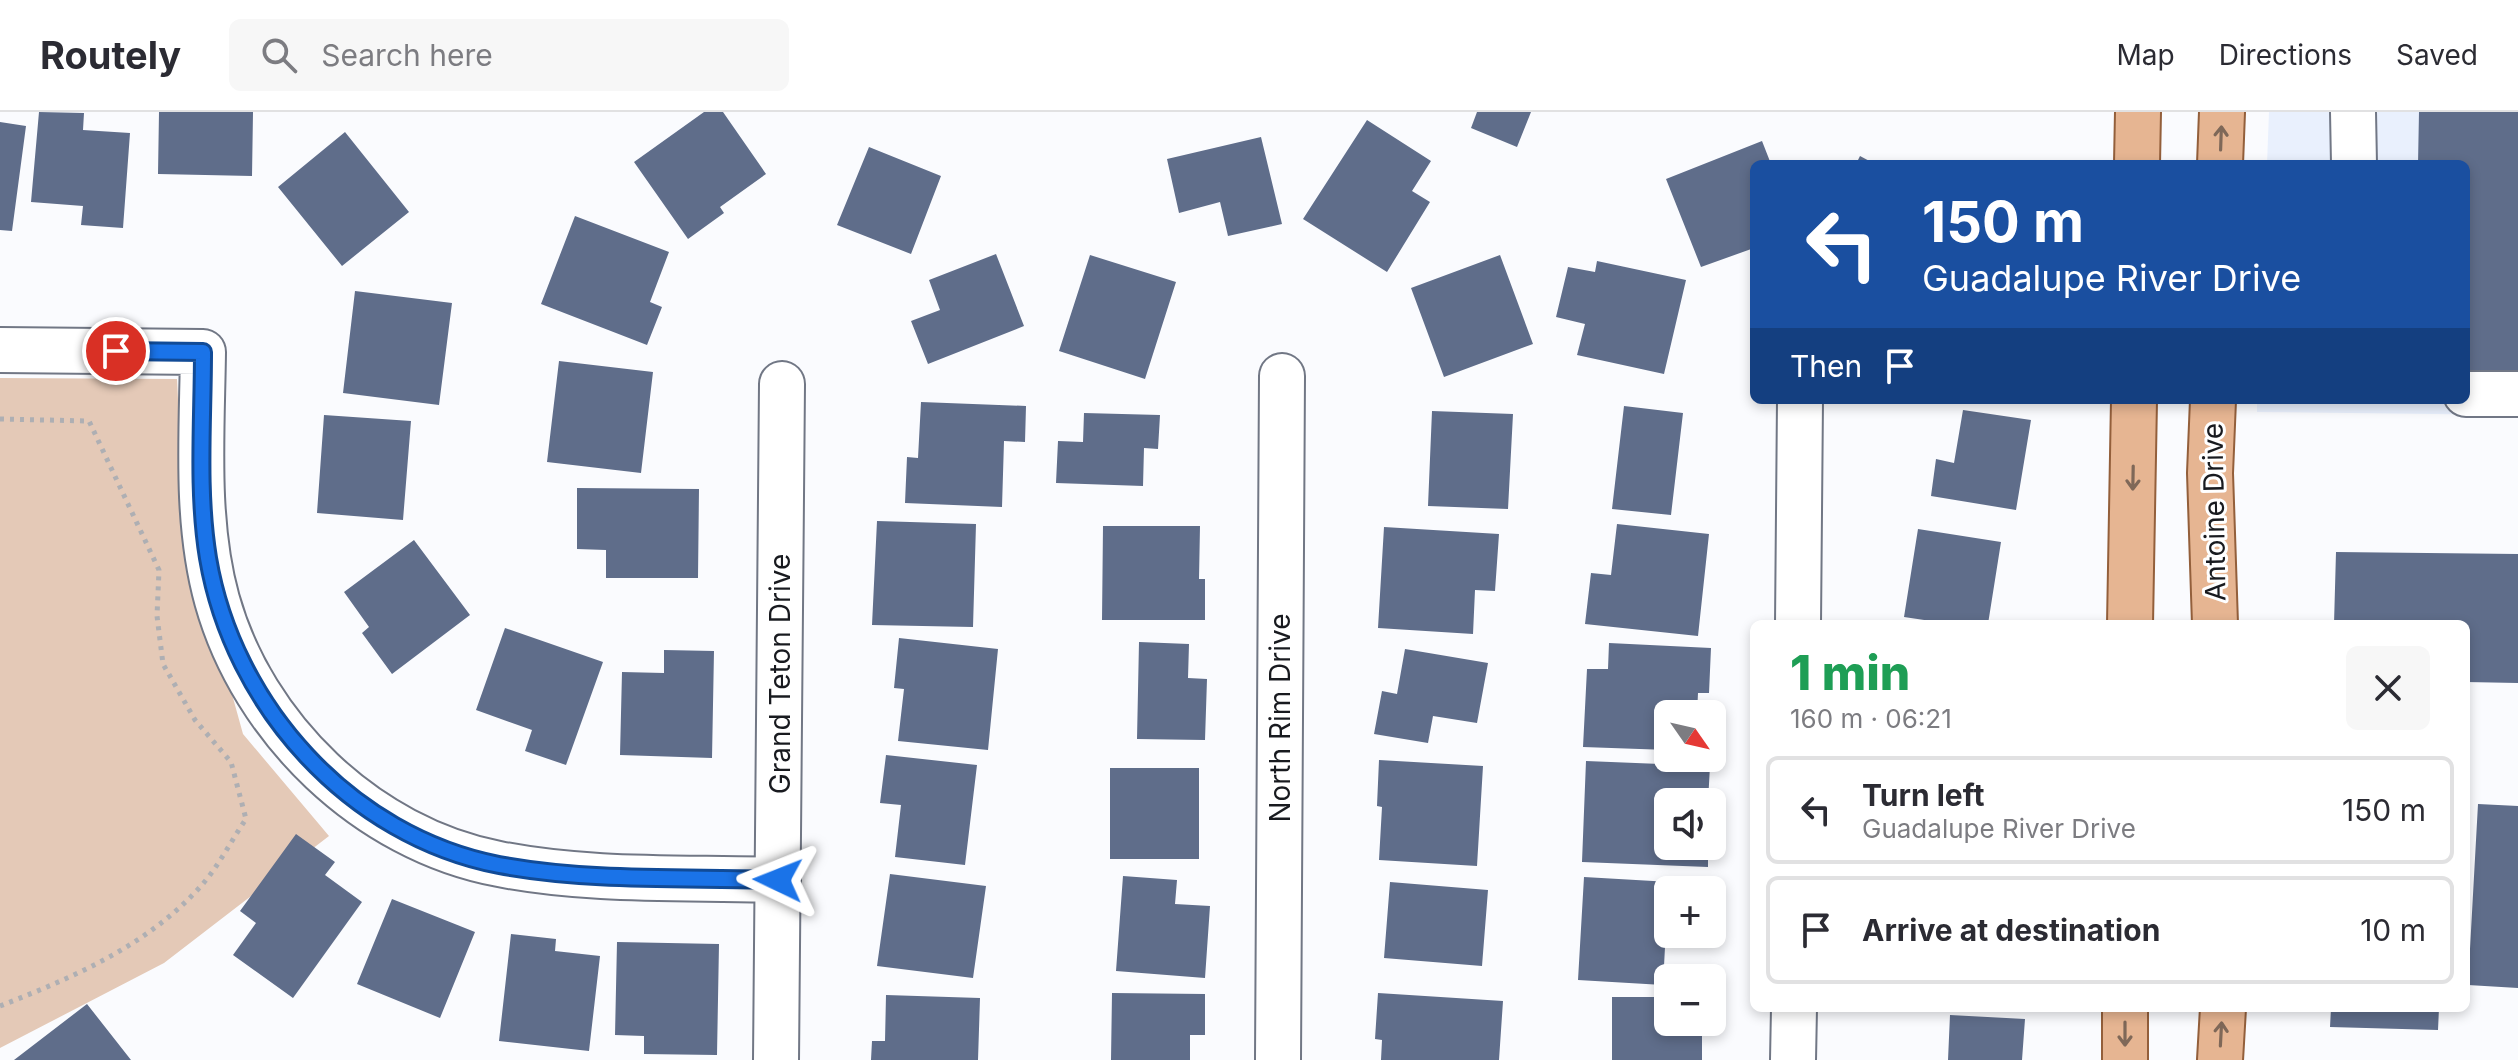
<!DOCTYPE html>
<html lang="en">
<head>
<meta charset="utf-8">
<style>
	body { margin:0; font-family:Inter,sans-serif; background:#f7f7f7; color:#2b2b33; height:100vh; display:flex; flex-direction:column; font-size:30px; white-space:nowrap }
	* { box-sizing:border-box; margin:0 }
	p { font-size:26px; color:#7c7c81 }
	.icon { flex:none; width:44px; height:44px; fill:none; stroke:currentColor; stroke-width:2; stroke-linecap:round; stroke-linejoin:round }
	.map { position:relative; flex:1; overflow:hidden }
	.drawer { position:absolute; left:1750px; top:508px; width:720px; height:392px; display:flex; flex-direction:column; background:#fff; border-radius:12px; box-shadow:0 4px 12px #0003 }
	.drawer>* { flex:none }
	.banner { position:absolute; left:1750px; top:48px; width:720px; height:244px; border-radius:12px; box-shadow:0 4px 12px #0003; background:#1a4fa0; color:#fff; overflow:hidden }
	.needle { width:52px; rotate:124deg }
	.buttons { position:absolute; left:1654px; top:588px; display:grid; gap:16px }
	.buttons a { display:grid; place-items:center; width:72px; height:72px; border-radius:12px; background:#fff; box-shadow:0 4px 12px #0003; font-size:40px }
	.pin { position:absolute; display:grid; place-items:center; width:68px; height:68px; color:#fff; margin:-34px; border:4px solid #fff; border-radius:50%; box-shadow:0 2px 8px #0007 }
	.me { position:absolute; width:88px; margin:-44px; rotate:272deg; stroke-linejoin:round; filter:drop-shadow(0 0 6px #0008) }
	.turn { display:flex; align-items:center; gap:28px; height:168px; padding:0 40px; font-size:36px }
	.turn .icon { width:104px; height:104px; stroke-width:2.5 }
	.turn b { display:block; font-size:56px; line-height:68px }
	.then { display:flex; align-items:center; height:76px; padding:0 40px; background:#0003; gap:16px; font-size:30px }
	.round { display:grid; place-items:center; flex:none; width:84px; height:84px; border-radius:12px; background:#f7f7f7 }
	.head { display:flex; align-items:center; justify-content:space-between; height:136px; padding:0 40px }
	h1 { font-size:48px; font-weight:800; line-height:60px; color:#1e9e55 }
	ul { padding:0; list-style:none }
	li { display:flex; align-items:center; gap:24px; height:108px; margin:0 16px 12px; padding:0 24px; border:4px solid #e1e1e2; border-radius:12px }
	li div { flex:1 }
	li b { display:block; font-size:30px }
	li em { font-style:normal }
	header { display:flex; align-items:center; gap:48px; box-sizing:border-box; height:112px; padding:0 40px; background:#fff; border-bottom:2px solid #e1e1e2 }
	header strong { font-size:38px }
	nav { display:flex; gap:44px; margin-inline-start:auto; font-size:28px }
	.search { width:560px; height:72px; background:#f7f7f7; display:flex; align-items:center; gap:20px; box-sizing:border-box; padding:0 28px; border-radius:12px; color:#7c7c81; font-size:30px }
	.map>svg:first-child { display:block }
	.built { fill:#e9f0fd }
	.green { fill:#e4c9b7 }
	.building { fill:#5f6d8a }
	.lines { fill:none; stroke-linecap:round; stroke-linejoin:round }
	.minor-casing { stroke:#717785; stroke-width:48 }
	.major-casing { stroke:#935f3b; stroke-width:48 }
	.path { stroke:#aeafb3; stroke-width:5; stroke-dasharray:4 6; stroke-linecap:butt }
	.minor { stroke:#fff; stroke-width:44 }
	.major { stroke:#e6b592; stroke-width:44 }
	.oneway { stroke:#7f6858 }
	.route-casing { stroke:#114b97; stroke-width:20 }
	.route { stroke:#1a73e8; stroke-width:14 }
	.labels { text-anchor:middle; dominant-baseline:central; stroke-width:6; stroke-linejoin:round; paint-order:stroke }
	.street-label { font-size:28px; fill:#181a1f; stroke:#fff }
</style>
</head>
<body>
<header>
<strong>Routely</strong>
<div class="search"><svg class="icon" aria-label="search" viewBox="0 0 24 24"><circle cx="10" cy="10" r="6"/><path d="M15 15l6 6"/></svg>Search here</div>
<nav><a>Map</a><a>Directions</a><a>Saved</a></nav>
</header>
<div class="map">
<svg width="2518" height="948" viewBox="0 0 2518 948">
	<rect width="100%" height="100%" fill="#fafbfe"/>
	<path class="built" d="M2269 0H2518V303L2257 300V288H2466V52H2267Z"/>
	<path class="green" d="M0 266 177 267 184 409 243 622 329 724 164 851 0 936Z"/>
	<path class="building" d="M39 0 84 1 83 18 130 21 123 116 81 113 83 94 31 90Z
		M159 0H253L252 64 158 62Z
		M704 0H723L766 62 720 95 724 101 688 127 634 50Z
		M1477 0H1531L1517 35 1471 16Z
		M2419 0H2518V264H2466V52H2418Z
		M1367 8 1431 49 1412 79 1430 90 1387 160 1303 107Z
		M0 10 26 14 12 119 0 118Z
		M345 20 409 100 342 154 278 75Z
		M1261 25 1282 112 1228 124 1220 90 1179 101 1167 47Z
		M1762 29 1771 52H1754V136L1701 155 1666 67Z
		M869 35 941 64 911 142 837 113Z
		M1860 44 1875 52H1856Z
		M575 104 669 140 650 190 662 195 647 233 541 192Z
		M996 142 1024 214 928 252 911 209 940 198 929 168Z
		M1090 143 1176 170 1145 267 1059 239Z
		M1500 143 1533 232 1444 265 1411 176Z
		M1597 149 1686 168 1664 262 1577 243 1585 212 1556 205 1568 155 1595 160Z
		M355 179 452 191 439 293 343 281Z
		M559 249 653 260 641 361 547 350Z
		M921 290 1026 294 1025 330 1004 329 1002 395 905 391 907 345 918 346Z
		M1624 294 1683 301 1671 403 1612 397Z
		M1963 298 2031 308 2016 398 1931 384 1936 347 1954 351Z
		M1432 299 1513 302 1508 397 1428 394Z
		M1084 301 1160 303 1158 337 1144 336 1143 374 1056 371 1058 329 1083 330Z
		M324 303 411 309 403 408 317 401Z
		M577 376 699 377 698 466H606V438L577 437Z
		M877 409 976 412 973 515 872 513Z
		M1617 412 1709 422 1698 524 1585 512 1591 461 1611 463Z
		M1103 414H1200L1199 467H1205V508H1102Z
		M1384 415 1499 422 1495 479 1475 478 1473 522 1378 516Z
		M1918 417 2001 430 1988 512H1951L1904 505Z
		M414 428 470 503 392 562 362 521 369 515 344 480Z
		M2336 440 2518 442V571L2466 570V512H2334Z
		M505 516 603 550 566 653 525 639 532 618 476 598Z
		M899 526 998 537 988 638 898 629 904 577 894 576Z
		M1139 530 1189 532 1188 566 1207 567 1205 628 1137 627Z
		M1609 531 1711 536 1709 581H1698L1697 602H1668V638L1583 635 1587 557H1608Z
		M1405 537 1488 551 1477 611 1433 604 1428 631 1374 622 1382 579 1397 582Z
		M664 538 714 539 712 646 620 643 622 560 664 561Z
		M886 643 977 653 965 753 895 745 901 693 880 691Z
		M1379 648 1483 654 1477 754 1379 748 1382 695 1377 694Z
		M1586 649 1710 654 1708 690H1668V734H1708V755L1582 750Z
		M1110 656H1199V747H1110Z
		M2478 692 2518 694V876L2468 873Z
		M296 722 335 750 325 763 362 790 293 886 233 843 256 811 240 799Z
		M890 762 986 774 973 866 877 854Z
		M1123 764 1177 768 1175 792 1210 794 1205 866 1116 859Z
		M1584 765 1705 772V778H1668L1663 873 1578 868Z
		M1390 770 1488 778 1482 854 1384 846Z
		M392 787 475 820 440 906 357 872Z
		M511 822 556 827 555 839 600 844 589 939 499 929Z
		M617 830 719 832 717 943 644 942V924L615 923Z
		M1112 881 1205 882V923H1190V948H1111Z
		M1378 881 1503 889 1499 948H1381L1382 928 1375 927Z
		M886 883 980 886 978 948H871L872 929H885Z
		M1612 885H1668V910H1702V948H1612Z
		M87 892 131 948H14Z
		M2331 896H2439L2438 918 2330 915Z
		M1950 903 2025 907 2022 948H1948Z"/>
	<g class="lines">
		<g class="minor-casing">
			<path id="minor" d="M2353 0 2354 52
				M0 238 203 240C202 321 195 409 217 488 253 617 367 727 499 752 590 770 686 765 778 768
				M2466 282H2518
				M1798 512 1800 288
				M776 948 782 272
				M1278 948 1282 264
				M1793 948 1794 896"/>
		</g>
		<g class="major-casing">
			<path id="major" d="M2137 52 2138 0
				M2220 52 2222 0
				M2213 288 2210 361 2215 512
				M2130 512 2134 288
				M2125 948V896
				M2220 948 2223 896"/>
		</g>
		<path class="path" d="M0 307 89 309 159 458 157 504 163 552 195 608 231 650 246 707C231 729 218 755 201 774 147 834 74 865 0 894"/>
		<use href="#minor" class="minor"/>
		<use href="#major" class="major"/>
	</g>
	<defs><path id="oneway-shaft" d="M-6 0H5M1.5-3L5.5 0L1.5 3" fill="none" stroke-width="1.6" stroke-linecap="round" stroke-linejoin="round" transform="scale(2)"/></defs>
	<g class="oneway">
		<use href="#oneway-shaft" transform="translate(2221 26) rotate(-88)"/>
		<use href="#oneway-shaft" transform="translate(2133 366) rotate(91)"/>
		<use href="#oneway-shaft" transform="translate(2125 922) rotate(90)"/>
		<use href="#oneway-shaft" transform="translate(2221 922) rotate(-87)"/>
	</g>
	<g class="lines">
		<g class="route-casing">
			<path id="route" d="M116 239 203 240C203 308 197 379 208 446 233 594 350 724 499 753 590 770 686 765 778 768"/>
		</g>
		<use href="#route" class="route"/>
	</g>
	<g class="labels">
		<g class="street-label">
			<text transform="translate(2214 400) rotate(-91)">Antoine Drive</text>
			<text transform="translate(780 562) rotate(-90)">Grand Teton Drive</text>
			<text transform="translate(1280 606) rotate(-90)">North Rim Drive</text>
		</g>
	</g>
</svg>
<div class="buttons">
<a><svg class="needle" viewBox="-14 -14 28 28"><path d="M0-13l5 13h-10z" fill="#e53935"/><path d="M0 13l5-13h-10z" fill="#7c7c81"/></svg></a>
<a><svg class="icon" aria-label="sound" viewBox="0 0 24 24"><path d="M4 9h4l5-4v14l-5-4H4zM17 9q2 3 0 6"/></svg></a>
<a>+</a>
<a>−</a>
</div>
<div class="pin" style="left:116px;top:239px;background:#d93025"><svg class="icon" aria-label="arrive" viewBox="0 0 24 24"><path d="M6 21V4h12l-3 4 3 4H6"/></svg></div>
<svg class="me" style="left:778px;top:768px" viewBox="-20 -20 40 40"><path d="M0-17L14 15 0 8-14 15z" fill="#1a73e8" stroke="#fff" stroke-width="4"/></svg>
<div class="banner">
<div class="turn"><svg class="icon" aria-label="left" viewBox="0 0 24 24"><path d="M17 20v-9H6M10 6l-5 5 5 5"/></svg><div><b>150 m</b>Guadalupe River Drive</div></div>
<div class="then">Then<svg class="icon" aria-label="arrive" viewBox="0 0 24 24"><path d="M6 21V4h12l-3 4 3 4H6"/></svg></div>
</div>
<section class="drawer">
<div class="head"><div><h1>1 min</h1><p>160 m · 06:21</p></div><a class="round"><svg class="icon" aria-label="close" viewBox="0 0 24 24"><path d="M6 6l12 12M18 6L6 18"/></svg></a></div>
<ul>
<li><svg class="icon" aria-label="left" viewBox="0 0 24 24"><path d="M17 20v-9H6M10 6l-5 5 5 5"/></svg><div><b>Turn left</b><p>Guadalupe River Drive</p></div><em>150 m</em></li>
<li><svg class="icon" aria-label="arrive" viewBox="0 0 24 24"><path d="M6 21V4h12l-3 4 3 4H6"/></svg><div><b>Arrive at destination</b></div><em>10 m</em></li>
</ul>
</section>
</div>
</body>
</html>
